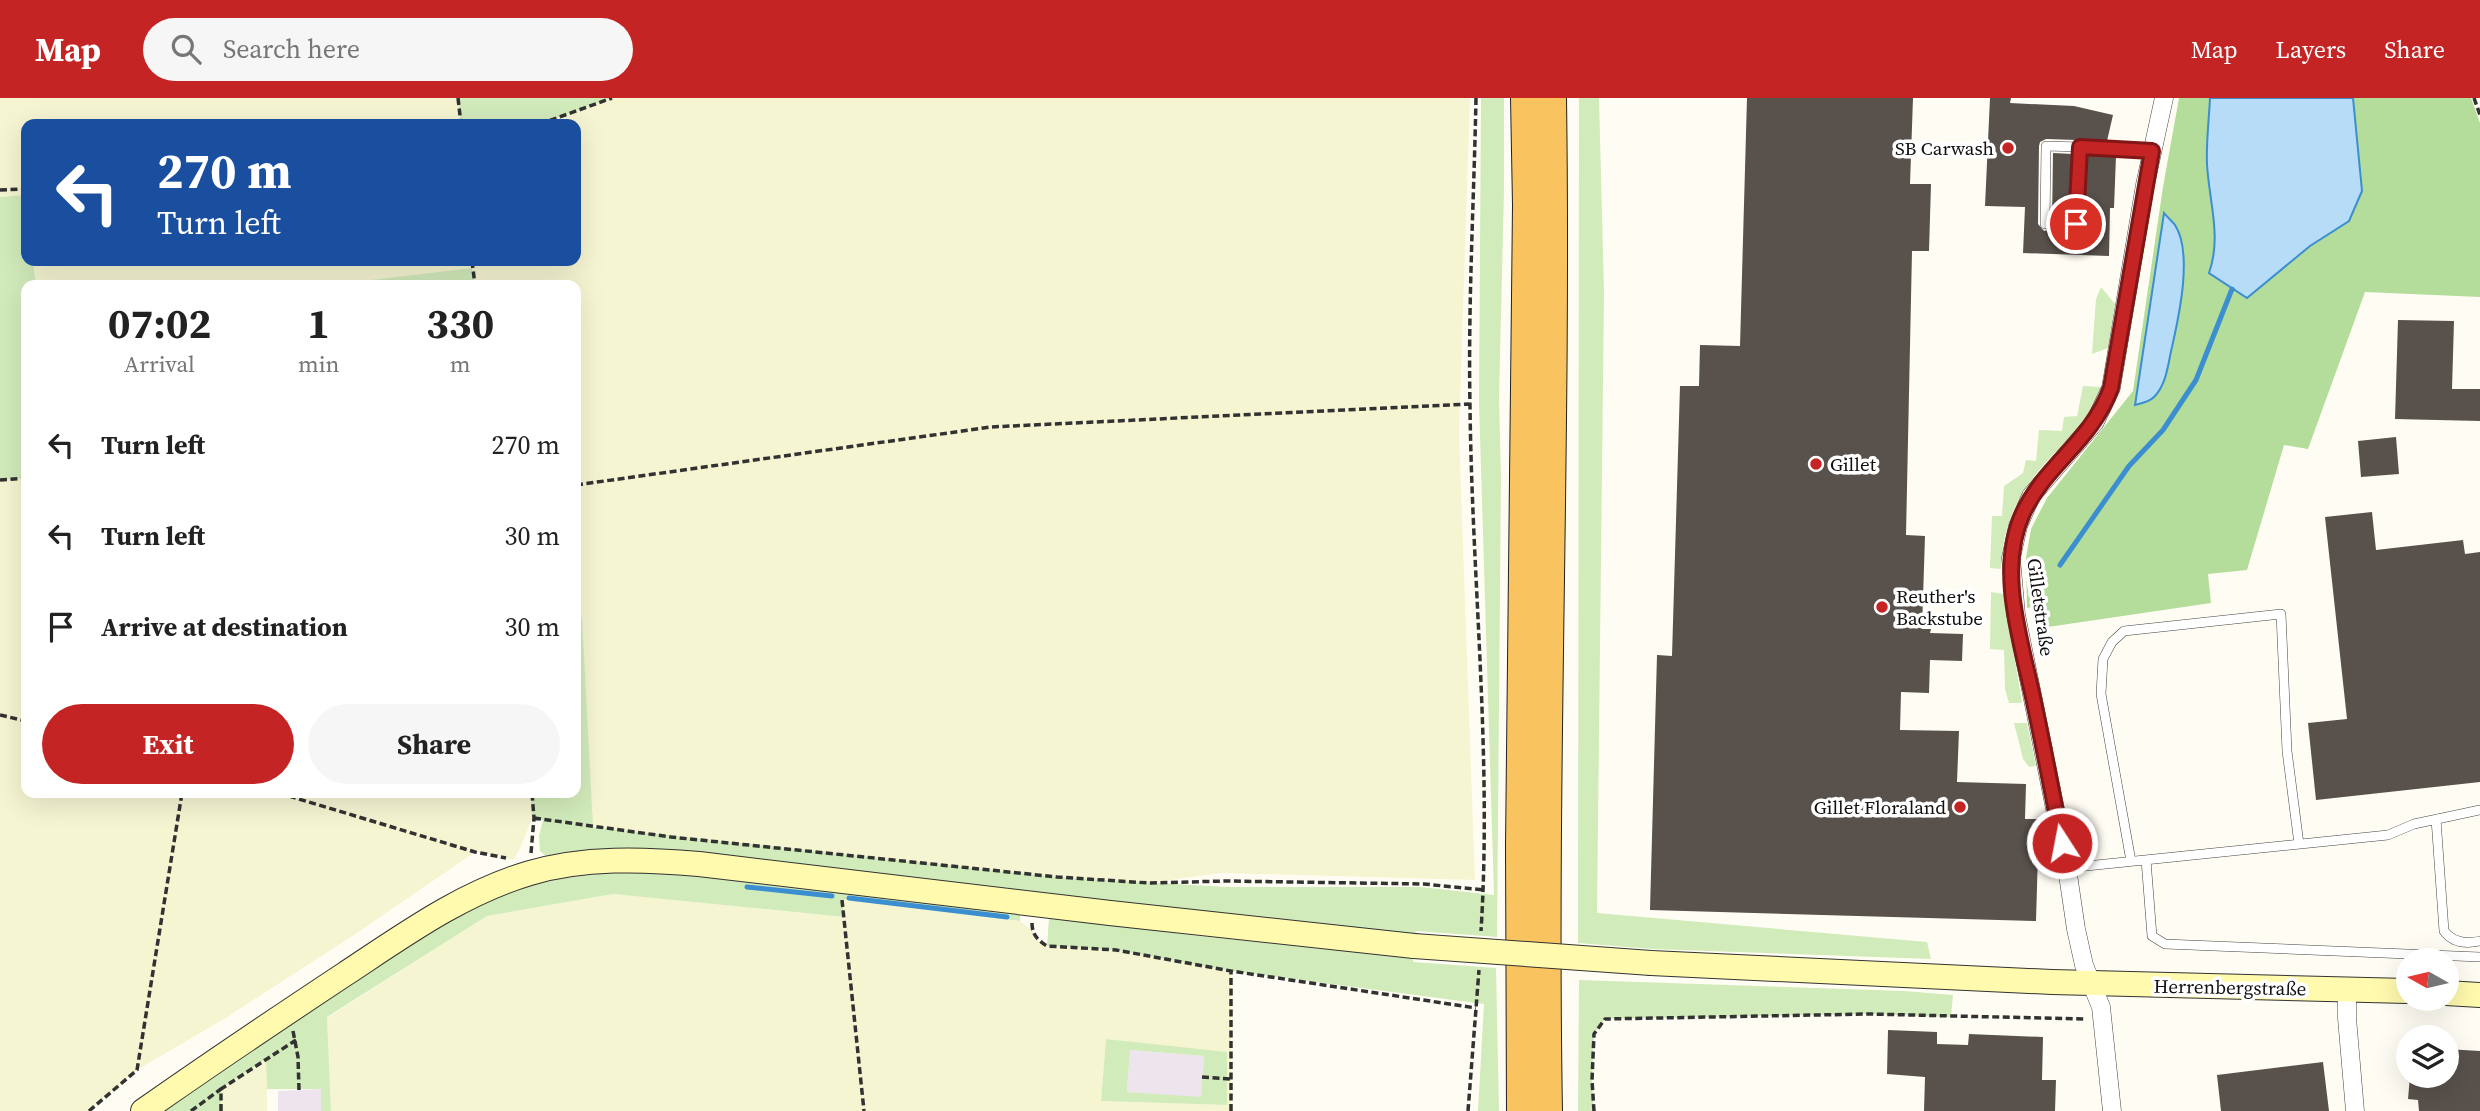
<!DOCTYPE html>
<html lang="en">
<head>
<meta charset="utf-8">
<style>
	body { margin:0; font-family:"Source Serif 4",serif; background:#f6f6f6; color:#222; height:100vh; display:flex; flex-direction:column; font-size:26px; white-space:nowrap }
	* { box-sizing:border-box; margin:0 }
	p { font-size:23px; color:#767676 }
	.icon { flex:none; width:38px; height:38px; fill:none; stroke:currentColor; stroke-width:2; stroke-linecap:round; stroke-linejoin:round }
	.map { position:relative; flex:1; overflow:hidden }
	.details { position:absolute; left:21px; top:182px; width:560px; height:518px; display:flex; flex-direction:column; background:#fff; border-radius:14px; box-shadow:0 7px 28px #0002 }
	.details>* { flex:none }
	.guide { position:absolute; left:21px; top:21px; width:560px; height:147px; border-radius:14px; box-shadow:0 7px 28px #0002; background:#1a4fa0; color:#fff; overflow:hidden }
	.needle { width:46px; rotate:278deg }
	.controls { position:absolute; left:2396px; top:850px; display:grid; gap:14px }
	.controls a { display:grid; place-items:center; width:63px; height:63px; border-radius:50%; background:#fff; box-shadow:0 7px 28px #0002; font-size:35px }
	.pin { position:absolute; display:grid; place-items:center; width:60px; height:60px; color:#fff; margin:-30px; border:4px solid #fff; border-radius:50%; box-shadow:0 2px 7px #0007 }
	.me { position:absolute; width:77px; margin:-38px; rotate:349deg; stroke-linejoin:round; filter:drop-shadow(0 0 5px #0008) }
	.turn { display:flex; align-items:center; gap:24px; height:147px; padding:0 21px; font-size:32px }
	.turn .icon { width:91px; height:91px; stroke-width:2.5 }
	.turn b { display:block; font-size:49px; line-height:60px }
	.eta { display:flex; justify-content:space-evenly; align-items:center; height:119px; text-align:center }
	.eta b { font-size:42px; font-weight:700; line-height:49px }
	.action { display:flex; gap:14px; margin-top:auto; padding:14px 21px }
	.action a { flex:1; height:80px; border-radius:42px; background:#c42424; color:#fff; font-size:28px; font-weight:700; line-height:80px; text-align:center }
	.action a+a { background:#f6f6f6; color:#222 }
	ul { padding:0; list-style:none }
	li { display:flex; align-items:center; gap:21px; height:91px; padding:0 21px }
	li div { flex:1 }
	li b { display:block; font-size:26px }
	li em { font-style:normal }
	header { display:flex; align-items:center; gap:42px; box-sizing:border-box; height:98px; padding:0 35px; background:#c42424; color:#fff }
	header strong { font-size:33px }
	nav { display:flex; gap:38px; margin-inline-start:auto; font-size:24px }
	.search { width:490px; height:63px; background:#f6f6f6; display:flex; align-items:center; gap:18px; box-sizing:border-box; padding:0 24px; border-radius:38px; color:#767676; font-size:26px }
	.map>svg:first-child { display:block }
	.industrial { fill:#eee4ee }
	.farmland { fill:#f6f5d2; fill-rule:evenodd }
	.green { fill:#d2ebbb; fill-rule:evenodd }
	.forest { fill:#b4dc9a }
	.water { fill:#b6dcf8; stroke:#3b8ed0; stroke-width:2 }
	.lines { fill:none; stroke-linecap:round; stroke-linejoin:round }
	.stream { stroke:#3b8ed0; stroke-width:5 }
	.building { fill:#59514c }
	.service-casing { stroke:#434343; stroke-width:10 }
	.minor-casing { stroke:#434343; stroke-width:19 }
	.secondary-casing { stroke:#323232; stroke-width:26 }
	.trunk-casing { stroke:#212121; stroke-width:30 }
	.path { stroke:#323232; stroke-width:3.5; stroke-dasharray:7 3.5; stroke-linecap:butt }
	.service { stroke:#fff; stroke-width:9 }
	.minor { stroke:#fff; stroke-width:18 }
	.secondary { stroke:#fffaae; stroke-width:24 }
	.trunk { stroke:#f9c360; stroke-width:28 }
	.secondary-bridge-casing { stroke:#323232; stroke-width:26; stroke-linecap:butt }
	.secondary-bridge { stroke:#fffaae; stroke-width:24 }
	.route-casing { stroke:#7f1717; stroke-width:18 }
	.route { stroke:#c42424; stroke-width:12 }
	.poi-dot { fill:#c42424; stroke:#fff; stroke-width:2.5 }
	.labels { text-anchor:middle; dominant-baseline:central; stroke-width:7; stroke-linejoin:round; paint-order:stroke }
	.poi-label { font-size:19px; fill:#101010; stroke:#fff; text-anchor:end }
	.street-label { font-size:19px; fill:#101010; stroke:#fff }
</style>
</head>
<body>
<header>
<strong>Map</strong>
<div class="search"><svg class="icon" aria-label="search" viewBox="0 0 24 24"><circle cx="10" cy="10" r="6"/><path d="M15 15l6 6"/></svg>Search here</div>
<nav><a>Map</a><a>Layers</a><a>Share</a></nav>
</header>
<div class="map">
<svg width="2480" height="1013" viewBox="0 0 2480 1013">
	<rect width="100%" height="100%" fill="#fffdf3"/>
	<path class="industrial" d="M1130 952 1204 958 1201 1000 1127 994Z
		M321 991V1013H278V993Z"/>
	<path class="farmland" d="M0 0H458L461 26H26V109L24 97 0 99Z
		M612 0H1470L1459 335 1475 782 1221 775 1149 785 1057 779 592 729 582 520 576 522V187H475L472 171 331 187H36L33 163H576V26H540Z
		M26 380V695H531L532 720 519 753 513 762 475 754 354 837 224 921 137 972 89 1013H0V382Z
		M613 796 843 819 842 801 1020 823 1032 832 1038 843 1047 848 1116 852 1231 873V1013H331L327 920 487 818ZM1106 941 1227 955 1226 1007 1101 1003Z
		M267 961V1013H221V991Z"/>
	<path class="green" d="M458 0H612L540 26H461Z
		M1481 0H1504V94L1499 300 1501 379 1497 839 1416 833 1415 836 548 760 540 753 539 738 543 722 532 720 531 695H576V522L582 519 593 729 1057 779 1227 789H1421L1494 797 1479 304Z
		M1579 0H1599L1604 194 1597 815 1927 844 1931 861 1652 851 1578 845Z
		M25 97 26 163H33L36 187H26V380L0 382V99Z
		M472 170 475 187H330Z
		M2101 189 2115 206 2108 250 2092 256 2096 201Z
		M2083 288 2102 289C2086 330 2063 343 2037 375 2014 402 2002 435 2001 471L1990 470 1992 418H2002L2004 388 2023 375 2026 362 2036 363 2039 332 2062 333 2064 319 2077 318Z
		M1991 494 2004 496 2022 605H2009L2005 591 2004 552 1990 551Z
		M2014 625H2027L2036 668 2029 669 2023 661Z
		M632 772 693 776 1020 814V823L842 801 844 819 613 796 487 818 327 919 331 1013H321V991H267L266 961 221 991V1013H159L420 839 500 796 548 782Z
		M1060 819 1190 837 1413 860V864L1496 870 1499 1013H1478L1484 906 1231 873 1116 852 1047 848 1049 820Z
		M1579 882 1904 893 1953 897 1951 919 1868 916 1605 921 1594 936 1592 982 1594 1013H1578Z
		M1106 941 1227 954V1007L1101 1003ZM1130 952 1204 958 1201 999 1127 994Z"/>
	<path class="forest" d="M2179 0H2471L2480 25V199L2365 194 2308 351 2284 347 2247 472 2208 476 2211 505 2041 530 2037 508 2027 510 2026 460 2031 431 2047 400 2133 293 2163 89Z"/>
	<path class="water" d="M2210 0H2353L2362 93 2349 123 2310 148 2247 200 2209 175C2222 138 2209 104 2207 66 2206 45 2209 22 2210 0Z
		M2164 115C2167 119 2172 123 2175 127 2193 155 2179 218 2172 249 2168 265 2167 286 2154 299 2149 304 2142 305 2135 307Z"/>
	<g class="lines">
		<path class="stream" d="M2060 467 2129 368 2163 332 2196 282 2232 191
			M747 789 832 798
			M849 800 1007 819"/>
	</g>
	<path class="building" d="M1747 0H1913L1910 86H1931L1929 153H1912L1906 437 1925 438 1922 531H1931L1930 535 1963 536 1962 563 1930 562 1929 595 1901 594 1900 632 1959 633 1957 684 2026 686 2025 721H2039L2036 823 1650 812 1657 557 1672 558 1680 288H1699L1700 247 1740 248Z
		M1990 0H2011L2010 5 2074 8 2113 17 2107 43 2046 41 2040 44 2039 48 2038 126 2044 133 2049 132 2052 126 2053 55 2073 56 2069 126 2072 131 2076 133 2083 126 2087 56 2116 58 2114 110H2110L2109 158 2023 155 2025 109 1985 108Z
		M2398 222 2454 223 2452 291H2480V323L2395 321Z
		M2396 339 2399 376 2361 379 2358 343Z
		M2372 414 2376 452 2463 442 2465 456 2480 454V684L2316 702 2308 625 2347 621 2325 419Z
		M1888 932 1937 934V946L1968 947 1969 936 2043 939 2042 982H2056L2055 1013H1924L1925 979 1887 976Z
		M2446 951 2480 953V1013H2419L2418 1002 2408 1001 2410 978H2446Z
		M2323 964 2329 1013H2221L2217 977Z"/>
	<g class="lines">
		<g class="service-casing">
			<path id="service" d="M2045 126 2046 48 2080 49
				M2076 126 2080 49 2152 53
				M2436 721 2444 833C2453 845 2467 846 2480 843
				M2146 762 2152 838 2165 846 2480 859
				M2131 763 2101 596 2103 561 2112 544 2124 533 2281 516 2287 653 2299 746
				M2067 770 2388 737 2414 726 2480 712"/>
		</g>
		<g class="minor-casing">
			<path id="minor" d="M2347 891V920L2355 1013
				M2112 1013 2101 909 2084 867 2076 831 2067 770 2016 517 2011 460 2018 428 2031 398 2095 324 2111 290 2145 87 2164 0"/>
		</g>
		<g class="secondary-casing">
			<path id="secondary" d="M1651 865 2052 884 2408 893
				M2446 895 2480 897
				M143 1013C210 966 277 921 345 876 404 837 462 795 530 775 584 759 643 761 699 766L1110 815 1414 848"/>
		</g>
		<g class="trunk-casing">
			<path id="trunk" d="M1521 1013 1520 747 1527 107 1525 0
				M1548 1013C1542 675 1557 338 1552 0"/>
		</g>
		<path class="path" d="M458 0 461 26
			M1476 0C1474 102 1468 205 1470 308 1472 483 1492 658 1481 833
			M2474 0 2480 17
			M540 26 612 0
			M0 92 26 91
			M472 163 475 187
			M0 382 26 380
			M576 387 991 329 1469 306
			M0 617 26 623
			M279 695 475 754 506 760
			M534 720 671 739 1057 779 1149 785 1226 783 1424 786 1484 792
			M531 755 534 720 532 695
			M842 802 864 1013
			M1032 825C1032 836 1037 842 1047 848L1116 852 1231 873 1476 910
			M293 933 298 959 299 992
			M1202 979 1230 981
			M89 1013 137 972 182 695
			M191 1013 221 991
			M221 1013V991L296 942
			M1231 1013V873
			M1468 1013 1479 872
			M1594 1013 1592 982 1594 936 1605 921 1868 916 2084 921"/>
		<use href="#service" class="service"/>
		<use href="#minor" class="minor"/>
		<use href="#secondary" class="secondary"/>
		<use href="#trunk" class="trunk"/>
		<g class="secondary-bridge-casing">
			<path id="secondary-bridge" d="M1414 848 1651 865"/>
		</g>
		<use href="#secondary-bridge" class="secondary-bridge"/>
	</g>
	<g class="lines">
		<g class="route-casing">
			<path id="route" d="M2062 745C2053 698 2044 651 2034 604 2022 545 1996 473 2023 415 2046 366 2091 344 2111 290L2152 53 2080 49 2076 126"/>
		</g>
		<use href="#route" class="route"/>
	</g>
	<g class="poi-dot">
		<circle cx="2008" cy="50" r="7"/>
		<circle cx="1816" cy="366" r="7"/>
		<circle cx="1882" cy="509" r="7"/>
		<circle cx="1960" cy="709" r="7"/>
	</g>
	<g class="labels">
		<g class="poi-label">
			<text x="1994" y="50">SB Carwash</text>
			<text x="1830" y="366" text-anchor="start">Gillet</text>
			<text x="1896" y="498" text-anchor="start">Reuther's<tspan x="1896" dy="22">Backstube</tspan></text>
			<text x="1946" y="709">Gillet Floraland</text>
		</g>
		<g class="street-label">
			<text transform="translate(2041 509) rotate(82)">Gilletstraße</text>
			<text transform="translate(2230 889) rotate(1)">Herrenbergstraße</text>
		</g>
	</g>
</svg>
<div class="controls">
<a><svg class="needle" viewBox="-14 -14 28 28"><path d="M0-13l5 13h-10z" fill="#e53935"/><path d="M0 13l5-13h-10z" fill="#767676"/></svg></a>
<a><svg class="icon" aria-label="layers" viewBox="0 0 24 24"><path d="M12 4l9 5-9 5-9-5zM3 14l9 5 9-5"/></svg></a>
</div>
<div class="pin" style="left:2076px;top:126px;background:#d93025"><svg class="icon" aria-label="arrive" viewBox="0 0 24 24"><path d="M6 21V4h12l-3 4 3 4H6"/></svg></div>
<svg class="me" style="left:2062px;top:745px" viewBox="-20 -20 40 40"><circle r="17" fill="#c42424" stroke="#fff" stroke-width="3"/><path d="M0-11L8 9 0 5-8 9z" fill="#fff"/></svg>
<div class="guide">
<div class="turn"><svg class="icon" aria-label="left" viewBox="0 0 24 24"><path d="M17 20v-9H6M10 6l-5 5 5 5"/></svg><div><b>270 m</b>Turn left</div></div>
</div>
<section class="details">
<div class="eta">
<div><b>07:02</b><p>Arrival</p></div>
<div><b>1</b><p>min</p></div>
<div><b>330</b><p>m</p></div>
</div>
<ul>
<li><svg class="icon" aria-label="left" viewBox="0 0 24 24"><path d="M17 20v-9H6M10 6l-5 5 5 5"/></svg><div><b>Turn left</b></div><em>270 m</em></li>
<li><svg class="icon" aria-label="left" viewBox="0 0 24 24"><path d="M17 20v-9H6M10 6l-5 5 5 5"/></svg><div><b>Turn left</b></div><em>30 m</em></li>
<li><svg class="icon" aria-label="arrive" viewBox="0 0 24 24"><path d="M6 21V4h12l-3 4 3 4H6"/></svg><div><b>Arrive at destination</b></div><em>30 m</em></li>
</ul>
<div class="action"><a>Exit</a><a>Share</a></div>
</section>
</div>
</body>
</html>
